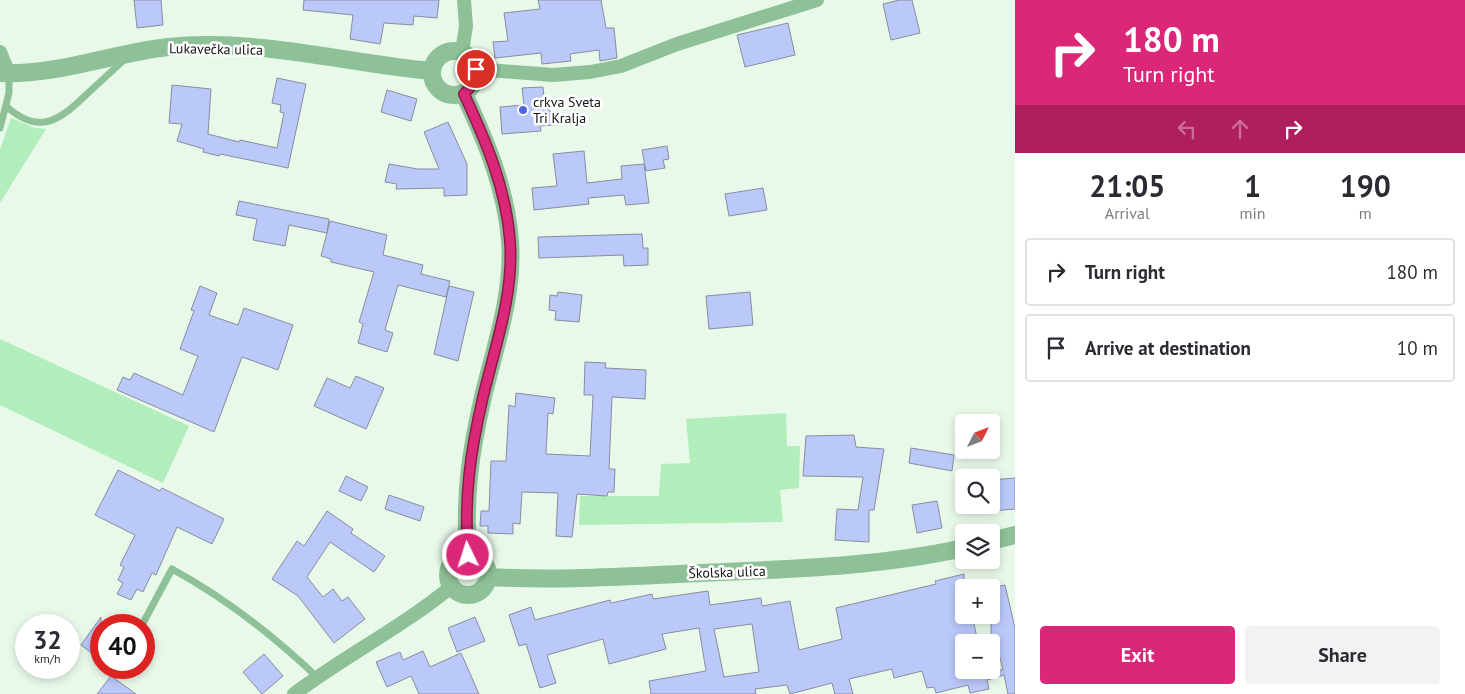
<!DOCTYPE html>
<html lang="en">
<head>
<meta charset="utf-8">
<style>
	body { margin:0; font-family:"PT Sans",sans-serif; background:#f2f2f3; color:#2b2b33; height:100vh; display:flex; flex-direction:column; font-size:19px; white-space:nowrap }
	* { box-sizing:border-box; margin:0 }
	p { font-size:16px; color:#7c7c81 }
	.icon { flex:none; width:28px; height:28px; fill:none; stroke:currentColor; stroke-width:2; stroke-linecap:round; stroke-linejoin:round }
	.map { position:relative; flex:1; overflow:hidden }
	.details { display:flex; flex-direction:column; background:#fff; width:450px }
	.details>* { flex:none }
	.top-card { background:#db2777; color:#fff; overflow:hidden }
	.needle { width:32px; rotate:48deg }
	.fabs { position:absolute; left:955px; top:414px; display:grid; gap:10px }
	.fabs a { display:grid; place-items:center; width:45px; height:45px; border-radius:5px; background:#fff; box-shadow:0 2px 8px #0003; font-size:25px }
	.speed { position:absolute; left:15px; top:614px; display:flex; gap:10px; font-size:25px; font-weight:700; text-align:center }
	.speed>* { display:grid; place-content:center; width:65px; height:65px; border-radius:50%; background:#fff; box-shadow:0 2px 8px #0003; line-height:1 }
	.speed small { font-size:12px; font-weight:400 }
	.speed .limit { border:8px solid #d22; background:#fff; color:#111 }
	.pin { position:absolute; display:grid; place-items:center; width:42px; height:42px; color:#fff; margin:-21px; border:2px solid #fff; border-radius:50%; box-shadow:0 1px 5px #0007 }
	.me { position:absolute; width:55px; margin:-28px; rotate:356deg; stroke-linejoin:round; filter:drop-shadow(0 0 4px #0008) }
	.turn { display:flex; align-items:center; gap:18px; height:105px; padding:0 25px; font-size:22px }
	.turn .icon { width:65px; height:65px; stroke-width:2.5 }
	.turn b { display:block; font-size:35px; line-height:42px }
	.lanes { display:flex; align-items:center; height:48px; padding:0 25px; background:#0003; justify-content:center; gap:25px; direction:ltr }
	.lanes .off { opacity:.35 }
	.eta { display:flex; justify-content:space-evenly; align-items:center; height:85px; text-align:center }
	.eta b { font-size:30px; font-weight:700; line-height:35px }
	.action { display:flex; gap:10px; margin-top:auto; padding:10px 25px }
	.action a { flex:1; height:58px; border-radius:5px; background:#db2777; color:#fff; font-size:20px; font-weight:700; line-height:58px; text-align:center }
	.action a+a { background:#f2f2f3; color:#2b2b33 }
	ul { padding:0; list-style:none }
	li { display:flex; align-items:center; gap:15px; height:68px; margin:0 10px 8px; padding:0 15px; border:2px solid #e1e1e2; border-radius:5px }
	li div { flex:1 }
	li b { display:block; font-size:19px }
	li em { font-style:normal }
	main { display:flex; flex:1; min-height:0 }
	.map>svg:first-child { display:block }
	.green { fill:#b2edbc }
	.building { fill:#bac8fa; stroke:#888d9e; fill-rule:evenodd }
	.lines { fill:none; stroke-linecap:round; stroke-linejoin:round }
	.service { stroke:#8ec197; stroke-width:7 }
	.minor { stroke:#8ec197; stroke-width:14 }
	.tertiary { stroke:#8ec197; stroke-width:18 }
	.route-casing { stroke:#8e194d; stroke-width:12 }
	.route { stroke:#db2777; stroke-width:9 }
	.poi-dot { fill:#5264da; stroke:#fff; stroke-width:2 }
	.labels { text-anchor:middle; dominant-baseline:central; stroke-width:5; stroke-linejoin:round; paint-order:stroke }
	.street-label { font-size:14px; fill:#111712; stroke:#fff }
	.poi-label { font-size:14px; fill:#111712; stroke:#fff; text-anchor:start }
</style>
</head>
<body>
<main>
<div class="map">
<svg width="1015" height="694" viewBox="0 0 1015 694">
	<rect width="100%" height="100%" fill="#e8f9ea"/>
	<path class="green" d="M11 118 35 128 46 129 0 203V150Z
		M0 339 189 426 163 483 0 405Z
		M786 413 787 446H800L799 488 780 490 783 522 579 525 580 496H659L661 464 690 463 686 419Z"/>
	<path class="building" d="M134 0H161L163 25 137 28Z
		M304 0H439L437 18 414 16 413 25 384 23 380 44 350 39 353 15 303 10Z
		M538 0H601L606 28H614L617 58 600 61 599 50 570 54 571 61 542 64 541 53 495 58 493 42 508 41 504 13 540 9Z
		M899 0H912L920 33 891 40 883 4Z
		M788 23 795 55 745 67 737 35Z
		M277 78 306 84 288 168 220 154 219 156 203 152 204 149 177 141 182 124 169 123 172 85 211 89 208 134 239 142 240 140 277 148 284 113 280 112 281 105 272 103Z
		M543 87 545 107 566 124 540 126 541 131 502 134 500 107 524 105 522 88Z
		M387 90 417 99 411 121 381 112Z
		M448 122 467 164V195L444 196V188L396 189 397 184 385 182 389 164 418 169H439L424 132Z
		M667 146 669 159 663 160 665 168 646 171 642 150Z
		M584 151 587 183 622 179 621 166 644 164 649 203 626 205 624 195 588 198 589 204 534 210 532 188 557 186 553 154Z
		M763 188 767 210 729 216 725 194Z
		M239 201 329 219 327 233 289 225 285 246 253 240 257 219 236 215Z
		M330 221 387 235 383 255 423 265 421 274 450 281 446 297 398 285 385 330 393 333 387 352 358 343 363 324 359 322 374 272 331 262V259L321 256Z
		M642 234 643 248H648V265L624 266 623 255 539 258 538 237Z
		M200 286 217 293 209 315 238 325 244 308 293 325 278 370 242 357 214 432 117 390 123 377 130 380 134 373 183 395 198 356 180 349 194 311 191 310Z
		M449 286 474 292 458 361 434 354Z
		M558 292 582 295 579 322 555 320 556 311 549 310 550 295 557 296Z
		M750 292 753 325 709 329 706 296Z
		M585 362 606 363 605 368 646 370 645 399 612 397 609 469H615L614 492H608L607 496 577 494 572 537 556 536 558 493 522 492 520 524 513 523V534L488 533V526H480L481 511H489L491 461H506L509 405 515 407 516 393 555 398 553 414 548 413 546 454 590 456 593 395H584Z
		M356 376 384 388 366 429 314 406 327 378 350 388Z
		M854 435 856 447 884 449 874 510H869V542L835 540 837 509 858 510 863 477 803 476 806 436Z
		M911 448 954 455 952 471 909 463Z
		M118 470 160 491 162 488 224 519 212 544 177 527 156 575 152 573 143 592 137 589 131 600 117 594 123 583 118 580 124 567 120 565 135 535 95 515Z
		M346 476 368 487 361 501 339 491Z
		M1015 478V509L991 511V480Z
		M389 495 424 507 420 521 385 509Z
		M937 501 942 528 917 533 912 505Z
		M327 511 353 529 351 533 385 556 374 572 330 542 307 577 323 597 333 589 342 601 348 597 365 619 334 643 298 596 272 579 297 541 304 546Z
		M964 574V615H972L978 642H964V670H1003L996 642H991V588L1005 585 1015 628V694H1008L1004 675 987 680 989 689 970 693 968 685 936 693 934 687 927 688 922 671 894 678 892 669 849 679 853 694H835L832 683 790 694 787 685 755 689 756 694H651L649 681 706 671 699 628 662 634 666 649 609 664 603 639 547 655 556 683 540 688 526 644 519 646 509 615 531 607 535 620 610 600 611 603 652 594 653 599 708 591 710 605 761 598 762 606 790 601 799 650 842 639 836 608 936 584 935 581ZM752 624 759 672 724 677 714 629Z
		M101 617V660L81 645Z
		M475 617 485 641 457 652 448 628Z
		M423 651 430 667 461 653 479 694H419L411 676 387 687 376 662 400 652 403 660Z
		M264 654 283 676 262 694 243 672Z
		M111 676 136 694H97Z"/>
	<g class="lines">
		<path class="service" d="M6 106C40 137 61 119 88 93 100 82 113 70 125 59
			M0 128 9 93V74
			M142 625 172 569C225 598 273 635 317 677"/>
		<path class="minor" d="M0 52 9 74
			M462 52 466 26 464 0
			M476 69 553 75 590 72 621 66 677 44 817 0
			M294 694C345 656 402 627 451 587"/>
		<path class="tertiary" d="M432 73a22 22 0 1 1 44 0a22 22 0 1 1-44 0Z
			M0 73C56 76 113 53 168 47 257 38 345 63 432 71
			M464 94C486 141 506 188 510 241 514 295 495 346 483 397 470 453 464 497 468 555
			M991 541 1015 535
			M448 575a20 20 0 1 1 40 0a20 20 0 1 1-40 0Z
			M489 577C559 581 630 576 701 573 789 569 877 567 964 548"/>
	</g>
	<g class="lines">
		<g class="route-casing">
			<path id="route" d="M468 555C464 497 470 453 483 397 495 346 514 295 510 241 506 188 486 141 464 94L474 83 476 69"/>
		</g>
		<use href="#route" class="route"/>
	</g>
	<circle class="poi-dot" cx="523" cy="110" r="5"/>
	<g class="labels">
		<g class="street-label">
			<text transform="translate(216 49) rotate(1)">Lukavečka ulica</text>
			<text transform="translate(727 572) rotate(-2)">Školska ulica</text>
		</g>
		<g class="poi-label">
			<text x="533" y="102">crkva Sveta<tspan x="533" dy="16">Tri Kralja</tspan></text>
		</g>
	</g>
</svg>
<div class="fabs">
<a><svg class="needle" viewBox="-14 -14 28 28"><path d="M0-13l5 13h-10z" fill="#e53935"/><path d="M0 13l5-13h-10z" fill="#7c7c81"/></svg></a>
<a><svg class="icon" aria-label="search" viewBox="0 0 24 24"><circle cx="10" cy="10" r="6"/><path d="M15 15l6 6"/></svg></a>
<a><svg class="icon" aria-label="layers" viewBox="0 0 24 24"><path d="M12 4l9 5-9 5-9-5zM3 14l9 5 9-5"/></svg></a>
<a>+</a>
<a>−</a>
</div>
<div class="speed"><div>32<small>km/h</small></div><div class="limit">40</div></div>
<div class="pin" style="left:476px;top:69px;background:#d93025"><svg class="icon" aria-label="arrive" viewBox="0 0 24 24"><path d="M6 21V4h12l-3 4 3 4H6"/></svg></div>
<svg class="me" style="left:468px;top:555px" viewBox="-20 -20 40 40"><circle r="17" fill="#db2777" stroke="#fff" stroke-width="3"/><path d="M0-11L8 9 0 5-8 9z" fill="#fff"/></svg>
</div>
<section class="details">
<div class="top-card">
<div class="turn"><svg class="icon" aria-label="right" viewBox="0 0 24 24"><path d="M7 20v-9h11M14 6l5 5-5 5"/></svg><div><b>180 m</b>Turn right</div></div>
<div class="lanes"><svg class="icon off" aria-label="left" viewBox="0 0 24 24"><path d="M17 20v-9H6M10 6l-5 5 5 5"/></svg><svg class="icon off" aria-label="ahead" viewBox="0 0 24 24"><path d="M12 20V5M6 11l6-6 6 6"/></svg><svg class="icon" aria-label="right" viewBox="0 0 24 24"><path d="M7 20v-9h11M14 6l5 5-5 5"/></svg></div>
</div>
<div class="eta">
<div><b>21:05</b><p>Arrival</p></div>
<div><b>1</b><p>min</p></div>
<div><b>190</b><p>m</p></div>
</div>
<ul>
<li><svg class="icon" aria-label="right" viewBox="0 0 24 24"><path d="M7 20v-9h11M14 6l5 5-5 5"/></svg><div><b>Turn right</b></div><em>180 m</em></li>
<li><svg class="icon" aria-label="arrive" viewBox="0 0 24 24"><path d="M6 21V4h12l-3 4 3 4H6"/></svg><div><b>Arrive at destination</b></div><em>10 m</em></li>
</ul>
<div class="action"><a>Exit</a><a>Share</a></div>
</section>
</main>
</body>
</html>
